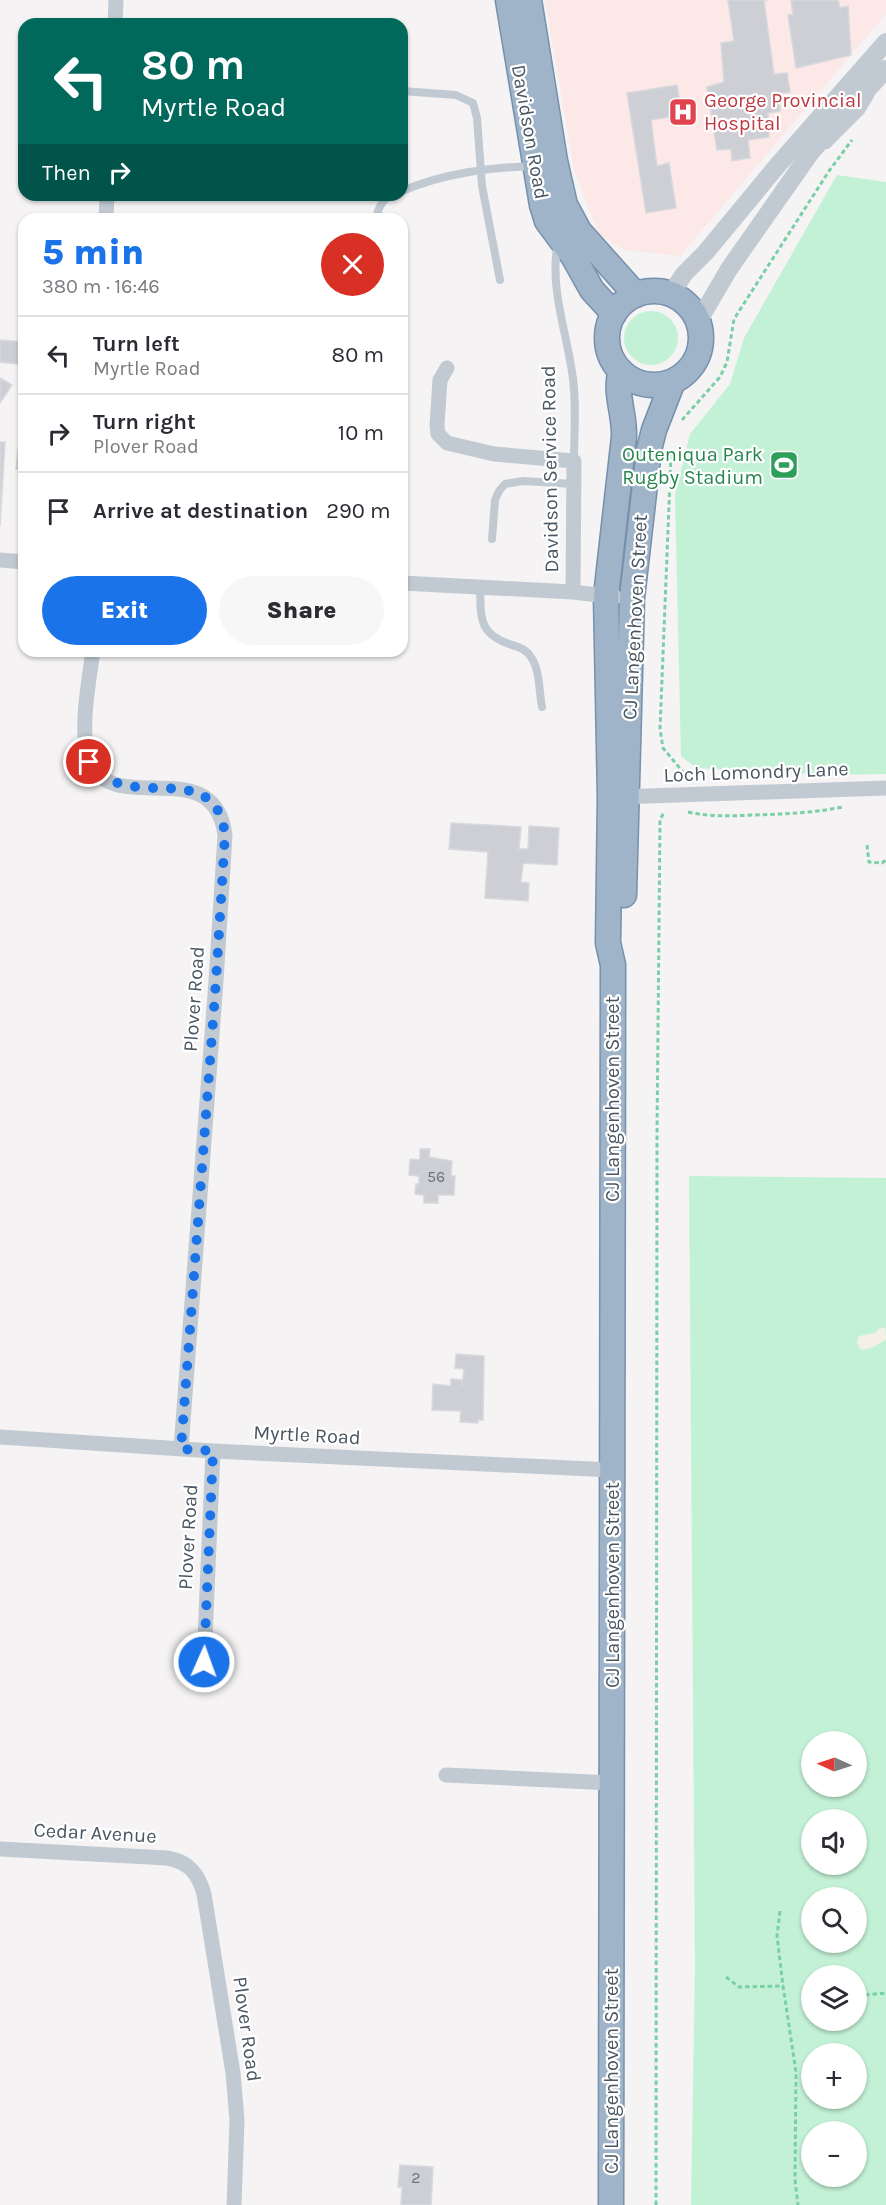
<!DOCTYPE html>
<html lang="en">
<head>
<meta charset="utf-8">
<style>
	body { margin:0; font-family:Karla,sans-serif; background:#f7f7f7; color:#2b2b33; height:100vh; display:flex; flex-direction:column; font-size:22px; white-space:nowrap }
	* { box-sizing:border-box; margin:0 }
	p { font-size:20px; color:#7c7c81 }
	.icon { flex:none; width:33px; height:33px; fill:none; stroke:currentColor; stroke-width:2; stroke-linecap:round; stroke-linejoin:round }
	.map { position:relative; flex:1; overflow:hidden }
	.drawer { position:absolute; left:18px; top:213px; width:390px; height:444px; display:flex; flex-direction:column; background:#fff; border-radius:18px; box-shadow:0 2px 4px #0004 }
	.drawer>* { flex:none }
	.hud { position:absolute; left:18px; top:18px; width:390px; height:183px; border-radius:18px; box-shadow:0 2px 4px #0004; background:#00695c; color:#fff; overflow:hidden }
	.needle { width:39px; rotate:273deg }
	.fabs { position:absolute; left:801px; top:1731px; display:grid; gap:12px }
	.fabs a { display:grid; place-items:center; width:66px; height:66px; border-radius:50%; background:#fff; box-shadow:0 2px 4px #0004; font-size:30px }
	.pin { position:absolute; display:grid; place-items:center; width:51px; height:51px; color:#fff; margin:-26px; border:3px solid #fff; border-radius:50%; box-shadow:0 2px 6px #0007 }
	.me { position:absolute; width:66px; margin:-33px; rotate:2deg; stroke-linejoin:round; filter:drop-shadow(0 0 4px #0008) }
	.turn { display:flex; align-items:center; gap:21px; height:126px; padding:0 24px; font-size:27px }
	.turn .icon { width:78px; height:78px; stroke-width:2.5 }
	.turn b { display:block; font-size:42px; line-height:51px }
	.then { display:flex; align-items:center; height:57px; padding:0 24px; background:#0003; gap:12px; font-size:22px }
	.round { display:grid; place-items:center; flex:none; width:63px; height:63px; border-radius:32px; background:#f7f7f7 }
	.headline { display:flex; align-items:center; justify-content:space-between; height:102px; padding:0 24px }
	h1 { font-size:36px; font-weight:800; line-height:45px; color:#1a73e8 }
	.action { display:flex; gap:12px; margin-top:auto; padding:12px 24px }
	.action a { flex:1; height:69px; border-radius:36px; background:#1a73e8; color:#fff; font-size:24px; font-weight:800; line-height:69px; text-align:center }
	.action a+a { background:#f7f7f7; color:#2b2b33 }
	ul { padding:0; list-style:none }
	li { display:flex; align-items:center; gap:18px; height:78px; padding:0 24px; border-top:2px solid #e1e1e2 }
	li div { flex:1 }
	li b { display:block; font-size:22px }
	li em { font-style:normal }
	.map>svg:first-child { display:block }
	.medical { fill:#fce8e6 }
	.green { fill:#c3f1d5; fill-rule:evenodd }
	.sand { fill:#f5f0e5 }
	.building { fill:#cdcfd5; stroke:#d7d9de; stroke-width:1.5 }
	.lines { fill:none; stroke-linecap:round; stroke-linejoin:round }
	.trunk-casing { stroke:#7690ad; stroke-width:27 }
	.path { stroke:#7ad0a6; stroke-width:3; stroke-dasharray:4.5 3; stroke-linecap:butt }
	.service { stroke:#c1cad2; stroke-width:8 }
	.minor { stroke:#c1cad2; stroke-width:15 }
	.tertiary { stroke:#c1cad2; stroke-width:18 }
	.trunk { stroke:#9fb4c9; stroke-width:24 }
	.route { stroke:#1a73e8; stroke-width:10; stroke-dasharray:0 18 }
	.labels { text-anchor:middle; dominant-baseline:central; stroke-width:4.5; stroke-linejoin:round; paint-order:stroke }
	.number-label { font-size:16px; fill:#6b747e }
	.health-label { font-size:20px; fill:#be3a42; stroke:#fff; text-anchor:start }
	.street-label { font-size:20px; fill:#4a5661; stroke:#fff }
	.leisure-label { font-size:20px; fill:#27864d; stroke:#fff; text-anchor:end }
</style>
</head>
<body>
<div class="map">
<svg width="886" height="2205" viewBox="0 0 886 2205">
	<rect width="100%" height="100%" fill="#f5f3f3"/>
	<path class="medical" d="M545 0H886V14L680 256 625 250 599 234 574 170Z"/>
	<path class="green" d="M837 175 886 182V774L827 775 696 768 681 756 675 495 690 434 730 384 744 338Z
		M624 338a27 27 0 1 1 54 0a27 27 0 1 1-54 0Z
		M689 1176 886 1178V2205H691L695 1966ZM812 1742H856V1786H812ZM812 1820H856V1864H812ZM812 1898H856V1942H812ZM812 1976H856V2020H812ZM812 2054H856V2098H812ZM812 2132H856V2176H812Z"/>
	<path class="sand" d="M885 1327 886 1339C879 1345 870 1349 861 1350L857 1343 859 1336 875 1333 879 1329Z"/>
	<path class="building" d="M728 0H767L764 1 774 74 787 73 790 92 779 94 780 111 768 113 769 137 748 140 750 158 732 161 731 149 717 150 707 87 724 82 721 43 734 41Z
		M791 0H838L840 8 848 6 851 55 796 68 788 15 793 14Z
		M677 85 682 115 651 120 657 166 669 163 676 208 646 213 627 93Z
		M0 340 24 342V365L0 362Z
		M0 378 12 385 0 403Z
		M0 442H5L0 526Z
		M18 449H24V469H16Z
		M451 823 521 827 519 849H528L529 826 559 828 557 865 523 863 521 882 529 883 528 901 485 898 488 852 449 849Z
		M420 1149H430L429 1157 452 1161 451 1176H455L454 1195H438V1203H424V1195L415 1194 416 1184H419V1176L409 1175 410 1159 420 1160Z
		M456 1354 484 1356 483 1420H478V1423L460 1422 461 1411 432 1410 433 1384 451 1386V1379L462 1380V1386L464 1369 455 1368Z
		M400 2165 433 2167 431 2205H401L402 2187H398Z"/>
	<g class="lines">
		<g class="trunk-casing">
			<path id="trunk" d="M508 0 542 205 547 221 573 256 592 290 614 314
				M529 0 555 161 565 205 579 231 636 295
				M607 338a47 47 0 1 1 94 0a47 47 0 1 1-94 0Z
				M624 895 632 598 649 450 654 430 673 381
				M611 2205 613 965 608 943 610 797 606 596 624 437C625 414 614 392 621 371"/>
		</g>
		<path class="path" d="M682 420 720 377 727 362 734 319 829 171 852 140
			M671 455 660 729 663 748 688 778
			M688 812C710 817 731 816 754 815 784 814 813 813 843 807
			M867 845 869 862 882 863 886 860
			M780 1911 777 1936 783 1986
			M726 1977 739 1987 783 1986 796 2072 795 2180 798 2205
			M865 1995 886 1993
			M656 2205 657 1133 660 820 664 812"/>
		<path class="service" d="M402 91 456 95 473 103 477 118 482 186 500 280
			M827 145 861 111 870 96
			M402 191C445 173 487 168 533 166
			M376 219C378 208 382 199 392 195
			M558 243C549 285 566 330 572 372 577 401 574 432 574 461
			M492 539 495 500 499 491 505 484 523 481 574 484
			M480 587C481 618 478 634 512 645 520 647 527 650 531 657 540 670 539 692 542 707"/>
		<path class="minor" d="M115 24 116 0
			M106 219 107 195
			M447 368 440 380 437 425 438 434 447 443 494 454 574 461 573 592
			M0 560 24 562
			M402 583 573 592 615 597
			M93 651C89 680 79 733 89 760 112 820 214 750 225 835L216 981 181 1449
			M619 797 886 788
			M0 1437 213 1451 612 1470
			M204 1662 213 1451
			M446 1775 612 1783
			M0 1849 167 1858C189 1862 198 1873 204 1894L233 2073 237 2120 234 2205"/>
		<path class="tertiary" d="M671 294 684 274 706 252 777 166 886 42
			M698 322 729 269 811 152 886 69"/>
		<use href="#trunk" class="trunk"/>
	</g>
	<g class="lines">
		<path class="route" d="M89 762C127 817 215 753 225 835L216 981 181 1449 213 1451 204 1662"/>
	</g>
	<defs>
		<g id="hospital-square" transform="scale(1.5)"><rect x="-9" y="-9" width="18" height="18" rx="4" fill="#e0444e" stroke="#fff"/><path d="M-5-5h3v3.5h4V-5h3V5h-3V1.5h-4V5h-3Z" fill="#fff"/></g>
		<g id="stadium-square" transform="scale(1.5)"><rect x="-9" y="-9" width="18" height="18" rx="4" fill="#2e9e5b" stroke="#fff"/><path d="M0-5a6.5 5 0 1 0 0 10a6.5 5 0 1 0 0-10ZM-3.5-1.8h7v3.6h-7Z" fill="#fff"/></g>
	</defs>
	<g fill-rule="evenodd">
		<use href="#hospital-square" x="683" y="112"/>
		<use href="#stadium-square" x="784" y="465"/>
	</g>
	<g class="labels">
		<g class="number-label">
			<text x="436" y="1176">56</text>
			<text x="416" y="2177">2</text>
		</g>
		<g class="health-label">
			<text x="704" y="100">George Provincial<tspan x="704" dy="23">Hospital</tspan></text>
		</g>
		<g class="street-label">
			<text transform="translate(530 132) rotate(80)">Davidson Road</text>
			<text transform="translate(550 469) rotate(-91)">Davidson Service Road</text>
			<text transform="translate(635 617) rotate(-87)">CJ Langenhoven Street</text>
			<text transform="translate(756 772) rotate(-2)">Loch Lomondry Lane</text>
			<text transform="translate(194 999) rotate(-86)">Plover Road</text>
			<text transform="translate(612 1099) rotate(-90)">CJ Langenhoven Street</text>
			<text transform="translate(307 1435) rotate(3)">Myrtle Road</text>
			<text transform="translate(188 1537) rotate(-87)">Plover Road</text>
			<text transform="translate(612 1585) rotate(-90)">CJ Langenhoven Street</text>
			<text transform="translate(95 1833) rotate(3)">Cedar Avenue</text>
			<text transform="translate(247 2029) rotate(82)">Plover Road</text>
			<text transform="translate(611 2071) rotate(-90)">CJ Langenhoven Street</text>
		</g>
		<g class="leisure-label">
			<text x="763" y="454">Outeniqua Park<tspan x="763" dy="23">Rugby Stadium</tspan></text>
		</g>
	</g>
</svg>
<div class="fabs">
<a><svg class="needle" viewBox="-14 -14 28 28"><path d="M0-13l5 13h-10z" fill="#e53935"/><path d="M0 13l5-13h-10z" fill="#7c7c81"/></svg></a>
<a><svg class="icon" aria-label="sound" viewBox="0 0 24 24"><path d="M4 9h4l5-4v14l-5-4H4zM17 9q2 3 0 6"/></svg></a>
<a><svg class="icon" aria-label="search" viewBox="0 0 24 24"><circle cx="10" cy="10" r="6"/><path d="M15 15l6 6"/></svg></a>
<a><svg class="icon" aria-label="layers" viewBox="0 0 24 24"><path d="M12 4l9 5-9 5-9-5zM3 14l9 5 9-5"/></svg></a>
<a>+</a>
<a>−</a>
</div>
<div class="pin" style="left:89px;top:762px;background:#d93025"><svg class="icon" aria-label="arrive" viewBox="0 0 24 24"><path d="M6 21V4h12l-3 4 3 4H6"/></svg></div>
<svg class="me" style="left:204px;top:1662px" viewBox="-20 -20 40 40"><circle r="17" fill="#1a73e8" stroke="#fff" stroke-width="3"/><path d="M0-11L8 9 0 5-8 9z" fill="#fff"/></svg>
<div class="hud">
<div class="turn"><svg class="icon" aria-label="left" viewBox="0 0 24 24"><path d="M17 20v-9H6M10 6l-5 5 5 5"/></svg><div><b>80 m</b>Myrtle Road</div></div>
<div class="then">Then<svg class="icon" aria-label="right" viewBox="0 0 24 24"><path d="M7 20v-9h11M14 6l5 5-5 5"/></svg></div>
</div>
<section class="drawer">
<div class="headline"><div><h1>5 min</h1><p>380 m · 16:46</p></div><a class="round" style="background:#d93025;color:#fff"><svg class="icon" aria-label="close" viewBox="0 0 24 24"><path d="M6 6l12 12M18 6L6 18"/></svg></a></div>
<ul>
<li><svg class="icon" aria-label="left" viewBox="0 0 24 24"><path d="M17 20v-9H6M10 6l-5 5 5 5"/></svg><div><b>Turn left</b><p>Myrtle Road</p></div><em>80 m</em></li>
<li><svg class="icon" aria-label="right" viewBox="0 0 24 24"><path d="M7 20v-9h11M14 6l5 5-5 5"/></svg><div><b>Turn right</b><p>Plover Road</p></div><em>10 m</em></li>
<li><svg class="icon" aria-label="arrive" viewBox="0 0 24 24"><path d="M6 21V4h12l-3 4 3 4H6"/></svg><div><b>Arrive at destination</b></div><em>290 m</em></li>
</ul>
<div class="action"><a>Exit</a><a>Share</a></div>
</section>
</div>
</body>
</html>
